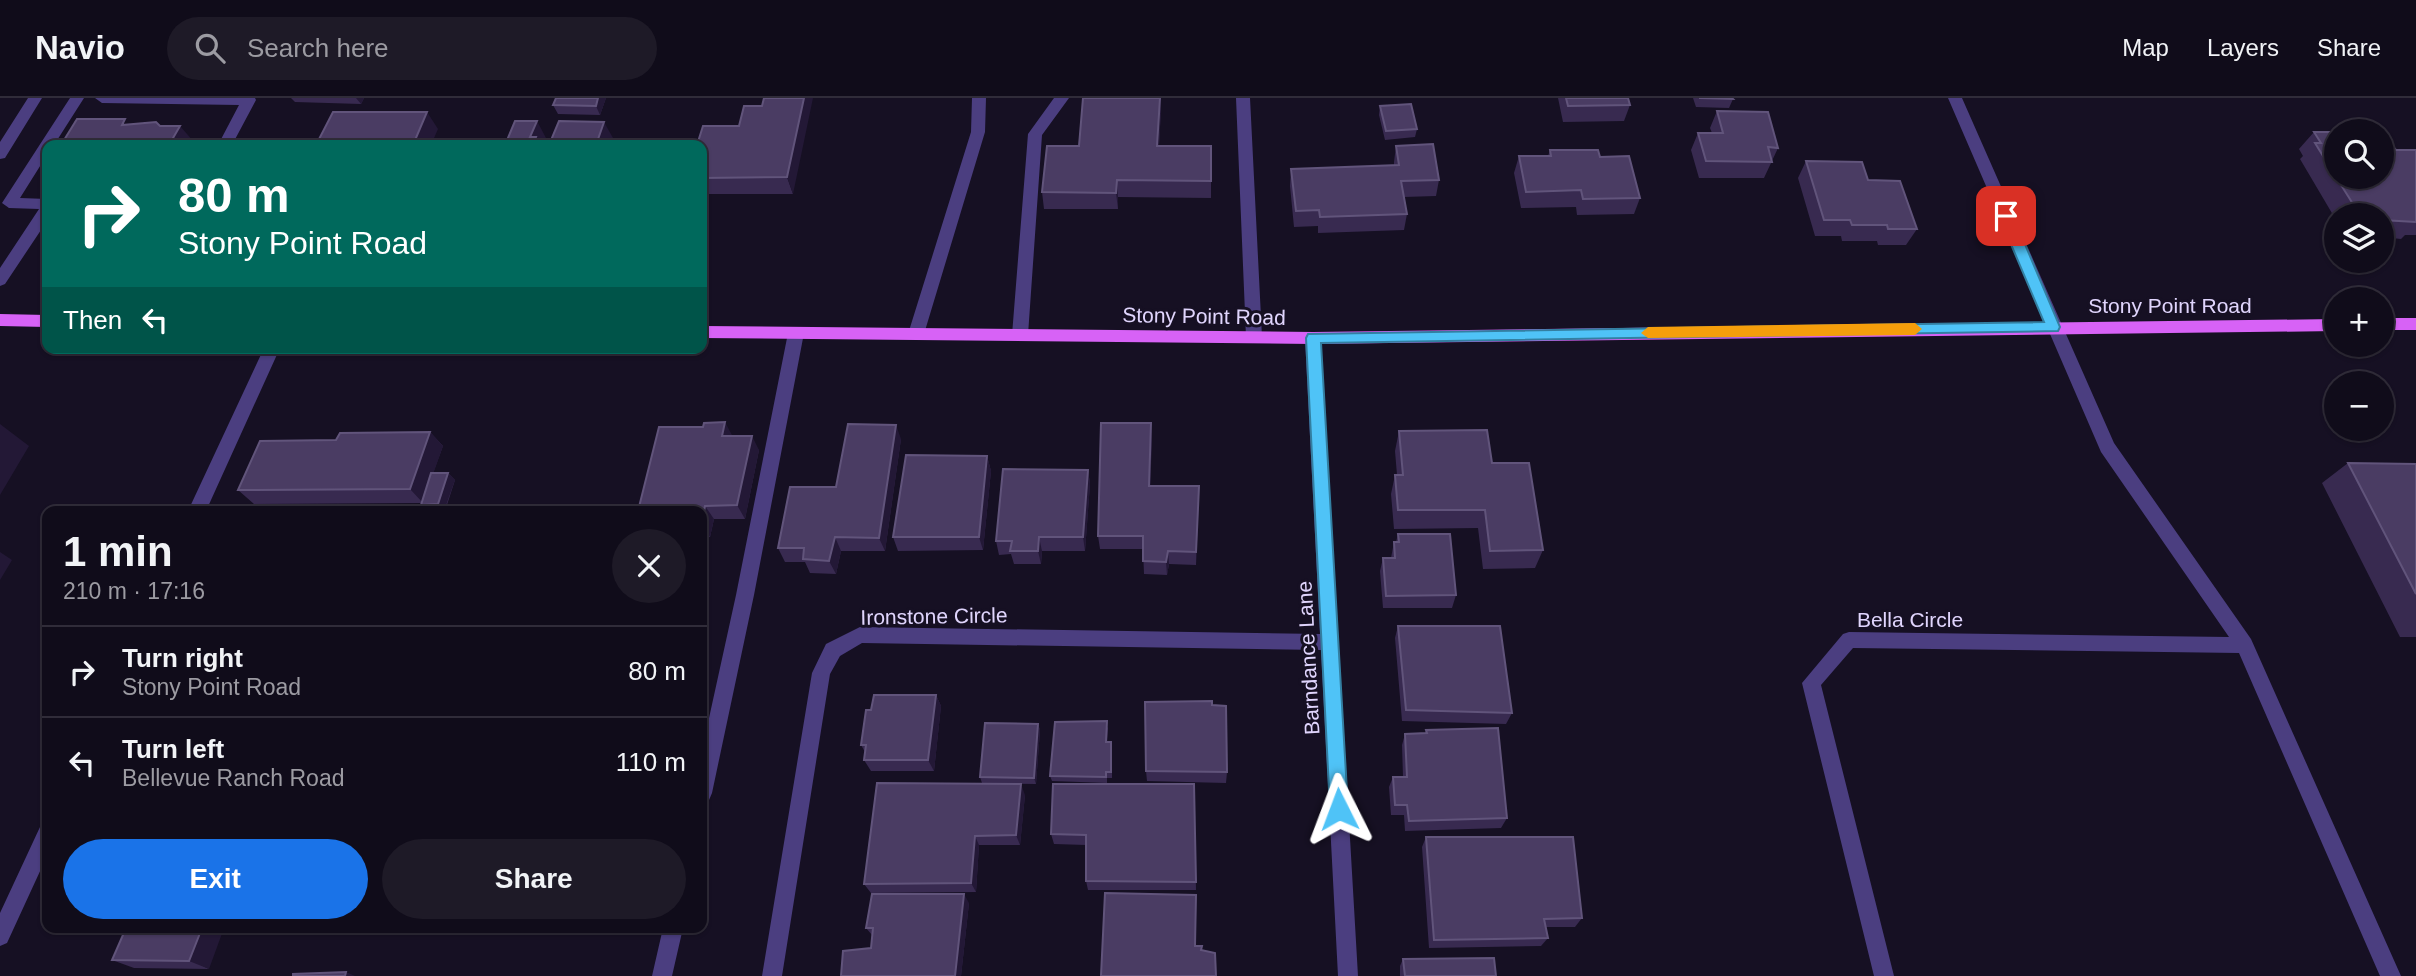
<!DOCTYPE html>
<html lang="en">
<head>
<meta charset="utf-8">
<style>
	body { margin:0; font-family:Arial,sans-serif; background:#1e1a27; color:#f1f3f6; height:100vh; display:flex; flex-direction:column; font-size:26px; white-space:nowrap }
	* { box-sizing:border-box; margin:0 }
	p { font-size:23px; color:#9c9ba2 }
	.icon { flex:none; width:38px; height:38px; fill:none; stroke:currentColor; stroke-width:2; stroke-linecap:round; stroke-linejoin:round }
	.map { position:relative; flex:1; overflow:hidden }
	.details { position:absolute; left:42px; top:408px; width:665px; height:427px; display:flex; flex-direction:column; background:#100c1a; border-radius:14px; box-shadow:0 2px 5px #0004,0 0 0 2px #302c39 }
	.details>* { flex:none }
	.banner { position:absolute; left:42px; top:42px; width:665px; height:214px; border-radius:14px; box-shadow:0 2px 5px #0004,0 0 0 2px #302c39; background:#00695c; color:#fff; overflow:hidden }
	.buttons { position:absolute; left:2324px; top:21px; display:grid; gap:14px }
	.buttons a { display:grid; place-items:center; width:70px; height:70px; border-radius:50%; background:#100c1a; box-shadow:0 2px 5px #0004,0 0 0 2px #302c39; font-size:35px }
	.pin { position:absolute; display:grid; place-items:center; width:60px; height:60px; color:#fff; margin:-30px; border-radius:14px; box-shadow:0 4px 10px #0006 }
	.me { position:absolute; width:77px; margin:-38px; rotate:357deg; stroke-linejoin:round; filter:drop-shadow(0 0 5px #0008) }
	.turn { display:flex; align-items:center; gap:24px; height:147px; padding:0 21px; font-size:32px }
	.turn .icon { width:91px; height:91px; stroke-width:2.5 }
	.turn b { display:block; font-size:49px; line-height:60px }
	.then { display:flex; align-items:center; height:66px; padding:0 21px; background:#0003; gap:14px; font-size:26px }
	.round { display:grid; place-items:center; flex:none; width:74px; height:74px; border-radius:37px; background:#1e1a27 }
	.overview { display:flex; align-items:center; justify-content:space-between; height:119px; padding:0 21px }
	h1 { font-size:42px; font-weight:800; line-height:52px }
	.button { display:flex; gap:14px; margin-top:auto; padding:14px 21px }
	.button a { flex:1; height:80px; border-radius:42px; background:#1a73e8; color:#fff; font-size:28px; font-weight:800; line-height:80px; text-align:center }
	.button a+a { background:#1e1a27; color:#f1f3f6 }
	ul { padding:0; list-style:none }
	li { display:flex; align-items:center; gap:21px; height:91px; padding:0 21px; border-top:2px solid #302c39 }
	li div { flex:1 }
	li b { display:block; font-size:26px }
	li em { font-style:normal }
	header { display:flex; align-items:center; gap:42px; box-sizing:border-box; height:98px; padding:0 35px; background:#100c1a; border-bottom:2px solid #302c39 }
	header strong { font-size:33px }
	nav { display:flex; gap:38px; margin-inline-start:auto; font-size:24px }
	.search { width:490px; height:63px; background:#1e1a27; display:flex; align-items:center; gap:18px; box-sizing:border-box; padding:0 24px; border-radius:38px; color:#9c9ba2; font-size:26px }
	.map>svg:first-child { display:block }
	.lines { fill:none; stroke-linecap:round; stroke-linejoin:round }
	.minor { fill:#4b3e80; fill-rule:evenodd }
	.major { fill:#d762f6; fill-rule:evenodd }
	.wall { fill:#382a50 }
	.shaded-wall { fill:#231836 }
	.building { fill:#4a3c63; stroke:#61547b; stroke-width:2 }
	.route { fill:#4fc3f7; stroke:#337fa1; stroke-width:2 }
	.slow { fill:#f59e0b }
	.labels { text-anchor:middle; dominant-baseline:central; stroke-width:6; stroke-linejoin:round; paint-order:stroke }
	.street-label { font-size:21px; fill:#e0d5fd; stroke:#161023 }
</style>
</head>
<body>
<header>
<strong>Navio</strong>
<div class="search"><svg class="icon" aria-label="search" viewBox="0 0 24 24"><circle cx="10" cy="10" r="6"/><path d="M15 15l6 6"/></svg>Search here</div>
<nav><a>Map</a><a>Layers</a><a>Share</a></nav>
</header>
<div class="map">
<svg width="2416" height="878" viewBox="0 0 2416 878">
	<rect width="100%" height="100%" fill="#161023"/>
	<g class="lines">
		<path class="minor" d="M28 0H42L5 60 0 61V44Z
			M70 0H84L54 47H47V57L20 100 47 101V123L5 186 0 188V170L39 111 9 110 2 105Z
			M95 0H255L256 2 232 47H218L239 7 102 5Z
			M972 0H986L985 34 924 236 916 242 908 236 971 34Z
			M1054 0H1069L1042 37 1028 237 1020 243 1012 237 1028 36Z
			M1236 0H1250L1262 239 1254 245 1246 239Z
			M1948 0H1962L2114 345 2251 541 2401 878H2380L2239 555 1853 550 1821 587 1894 878H1874L1802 585 1843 536 1849 534 2229 539 2101 354Z
			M796 229 804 235 754 497 712 695 709 702 702 704V652L736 497 788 235Z
			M1313 234 1321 240 1358 878H1338L1321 552 862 545 840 558 830 576 782 878H762L812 575 826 546 860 529 1320 536 1305 240Z
			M264 250H280L206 413H188Z
			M47 726V758L7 845 0 848V815L40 729Z
			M663 830H683L672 878H652Z"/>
		<path class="major" d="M0 216 47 217V229L0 228Z
			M2382 220H2416V232H2382Z
			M2336 221V233L1313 246 702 240V228L1313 234Z"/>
	</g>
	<path class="wall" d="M291 0H364L361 6 295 4Z
		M606 0 600 17 558 16 553 7Z
		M1558 0H1628L1630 7 1624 23 1563 24Z
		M1693 0H1732L1733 1 1729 10 1696 9Z
		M762 8 793 96H702V47L739 28Z
		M1380 8 1417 31 1415 39 1385 42 1379 17Z
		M1161 11 1159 48H1211V100L1118 99V111H1044L1042 94 1079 48Z
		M1717 13 1778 50 1764 80H1699L1691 52 1698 35H1712L1710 30Z
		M2314 34 2396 52H2416V137H2405L2401 141 2382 139V117H2336V122L2300 61 2303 58 2299 51Z
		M1396 48 1439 82 1436 98 1404 99 1407 116 1404 132 1318 135V128L1294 129 1290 88 1291 71 1394 68V64Z
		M1550 52 1600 59 1640 100 1634 116 1577 117 1576 109 1521 110 1514 75 1519 58H1548Z
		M1806 63 1868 82 1917 131 1906 147H1878L1877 143H1842L1841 138H1815L1798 80Z
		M703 329 732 338 759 352 745 421H714L710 439H702Z
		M1399 333 1492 365 1543 452 1535 470 1483 471 1478 430 1394 431 1391 396 1395 377H1397L1395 353Z
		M430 334 443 348 433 375H448L455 382 445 413H427L421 407 422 405 254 406 238 392 336 342Z
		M1152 340 1150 388H1199L1196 467 1169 466 1167 477 1144 476 1143 451H1100L1098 438Z
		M901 341 885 453H841L836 476 810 475 805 464H785L778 450 836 389Z
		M987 358 991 373 983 452 898 453 893 439Z
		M2348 365 2416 366V539H2400L2322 385Z
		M1088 372 1090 386 1085 453H1042L1041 466H1014L1011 456 999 457 996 443Z
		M1398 436 1456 497 1452 510H1383L1380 473 1383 460H1391L1394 444H1396Z
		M1398 528 1512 615 1506 626 1402 623 1395 540Z
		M936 597 941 608 934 673H871L864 662 865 654 861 647 871 612Z
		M1212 607 1227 674 1226 685 1147 683 1146 673Z
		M1038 626 1040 632 1036 686 982 685 980 679Z
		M1108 629 1107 644H1111L1112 650V680H1107V685L1052 683 1050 678Z
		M1426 632 1507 720 1501 730 1405 733 1404 717H1391L1389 689 1393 679H1403L1402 647 1405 636 1425 635Z
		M1194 686 1196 792H1088L1086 783V747L1054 746 1051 736Z
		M1025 697 1020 747H979L976 794 871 795 864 786Z
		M1426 739 1582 820 1575 829H1546L1548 840 1541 848 1429 850 1422 749Z
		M969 805 961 878H841L871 850 872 837 866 830Z
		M126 830 209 871 134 870 112 862Z
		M1403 861 1496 878H1400V868Z"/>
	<path class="shaded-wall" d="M356 0H364L361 6Z
		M598 0H606L600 17 596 8Z
		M804 0H813L793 96 787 79Z
		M1160 0 1161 11 1158 64 1157 48Z
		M427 14 438 31 431 47H413Z
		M537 23 546 40 543 47H533L530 39Z
		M604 24 613 40 610 47H596Z
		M180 28 194 44 192 47H169Z
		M1117 82 1118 99V111L1116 95Z
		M725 324 733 339 722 338Z
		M1151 325 1152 340 1150 402 1149 388Z
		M0 326 29 348 0 397Z
		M896 327 901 341 885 453 879 440Z
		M430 334 443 348 423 405 410 391Z
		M752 338 759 352 745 421 737 407Z
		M987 358 991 373 983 452 979 439Z
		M1088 372 1090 386 1085 453 1083 439Z
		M448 375 455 382 444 413 438 406Z
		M1199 388V402L1196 467V454Z
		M705 408 714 421 710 439 702 426Z
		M835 439 841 453 836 476 829 463Z
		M1039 439 1042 453 1041 466 1038 453Z
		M1168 453 1169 466 1167 477 1166 464Z
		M0 454 12 462 0 482Z
		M936 597 941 608 934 673 928 662Z
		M1038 626 1040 632 1036 686 1034 680Z
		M1021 686 1025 697 1020 747 1016 737Z
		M975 738 979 747 976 794 971 785Z
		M964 796 969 805 961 878H955Z
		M202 830H224L209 871 189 863Z
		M346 874 355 878H345Z"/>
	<path class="building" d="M556 0H598L596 8 553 7Z
		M764 0H804L787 79 702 80V47H697L703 28H739L744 8H762Z
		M1083 0H1160L1157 48H1211V83L1117 82 1116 95 1042 94 1047 48H1079Z
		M1566 0H1628L1630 7 1568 8Z
		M1699 0H1732L1733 1Z
		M1411 6 1417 31 1386 33 1380 8Z
		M1717 13 1768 14 1778 50 1768 49 1772 64 1706 63 1698 35H1723Z
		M333 14H427L413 47H316Z
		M77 21H125L122 27 156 24 160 28H180L169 47H61Z
		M515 23H537L530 39H536L533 47H536H505Z
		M559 23 604 24 596 47H549Z
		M2314 34H2336V79L2315 45H2321Z
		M2382 37 2396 52H2416V124L2382 122V117H2360L2336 79H2382Z
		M1433 46 1439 82 1401 83 1407 116 1320 119 1319 112 1296 113 1291 71 1399 67 1396 48Z
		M1550 52H1598L1600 59 1629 58 1640 100 1583 101 1581 92 1526 94 1519 58H1551Z
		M1806 63 1862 64 1868 82 1900 83 1917 131H1888L1887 127H1852L1850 122H1824Z
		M725 324 722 338H752L737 407 705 408 702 424V413H638L659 329H703L704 325Z
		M1101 325H1151L1149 388H1199L1196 454 1168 453 1166 464 1143 463V438H1098Z
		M848 326 896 327 879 440 835 439 829 463 803 461 804 450H778L790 389H836Z
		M1487 332 1492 365H1529L1543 452 1490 453 1485 412H1398L1395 377H1403L1399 333Z
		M430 334 410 391 238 392 260 343 336 342 340 335Z
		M906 357 987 358 979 439H893Z
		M2348 365 2416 366V496Z
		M1003 371 1088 372 1083 439H1039L1038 453H1010L1012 443H996Z
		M431 375H448L438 406 421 407Z
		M1398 436H1450L1456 497 1386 498 1383 460H1395L1394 444H1399Z
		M1398 528H1500L1512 615 1406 612Z
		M874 597H936L928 662H864L866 647H861L866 612H871Z
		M1212 603V607L1226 608 1227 674 1146 673 1145 604Z
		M1107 623 1106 644H1111V674H1106V679L1050 678 1055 624Z
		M985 625 1038 626 1034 680 980 679Z
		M1498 630 1507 720 1409 723 1407 707H1395L1393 679H1407L1405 636 1427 635 1426 632Z
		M877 685 1021 686 1016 737 975 738 971 785 864 786Z
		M1053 686H1194L1196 784 1086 783V737L1051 736Z
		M1426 739H1573L1582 820 1544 821 1548 840 1434 842Z
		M1105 795 1196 797 1195 848H1202L1201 852 1215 855 1216 878H1101Z
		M872 796H964L955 878H841L843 853 871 850 873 830H866Z
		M126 830H202L189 863 112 862Z
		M1494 860 1496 878H1405L1403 861Z
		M346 874 345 878H293V876Z"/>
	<path class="route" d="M2006 113 2013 118 2060 229 2058 233 1321 245 1348 711 1345 717 1339 720 1333 717 1330 711 1306 240 1308 236 2044 224 1999 118Z"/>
	<path class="slow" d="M1915 225 1922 231 1915 237 1648 240 1641 235 1648 229Z"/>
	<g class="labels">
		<g class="street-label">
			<text x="2170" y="207">Stony Point Road</text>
			<text transform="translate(1204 218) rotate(1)">Stony Point Road</text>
			<text transform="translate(934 518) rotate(-1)">Ironstone Circle</text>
			<text x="1910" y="521">Bella Circle</text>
			<text transform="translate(1308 560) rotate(-93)">Barndance Lane</text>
		</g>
	</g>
</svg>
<div class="buttons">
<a><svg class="icon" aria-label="search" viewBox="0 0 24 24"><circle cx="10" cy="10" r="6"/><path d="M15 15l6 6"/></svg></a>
<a><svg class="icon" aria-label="layers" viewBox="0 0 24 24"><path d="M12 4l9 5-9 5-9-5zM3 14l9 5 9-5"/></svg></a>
<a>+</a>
<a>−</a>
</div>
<div class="pin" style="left:2006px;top:118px;background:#d93025"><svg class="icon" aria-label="arrive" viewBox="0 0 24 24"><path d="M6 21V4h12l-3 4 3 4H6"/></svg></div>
<svg class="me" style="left:1339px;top:711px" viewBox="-20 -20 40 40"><path d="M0-17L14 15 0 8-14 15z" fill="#4fc3f7" stroke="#fff" stroke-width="4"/></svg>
<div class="banner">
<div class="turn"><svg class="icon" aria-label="right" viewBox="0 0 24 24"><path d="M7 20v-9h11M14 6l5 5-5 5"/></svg><div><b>80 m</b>Stony Point Road</div></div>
<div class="then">Then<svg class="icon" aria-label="left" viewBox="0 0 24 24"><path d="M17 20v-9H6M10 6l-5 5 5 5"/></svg></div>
</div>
<section class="details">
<div class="overview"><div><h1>1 min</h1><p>210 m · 17:16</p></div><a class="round"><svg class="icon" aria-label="close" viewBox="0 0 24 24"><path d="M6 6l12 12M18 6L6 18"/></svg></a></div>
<ul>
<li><svg class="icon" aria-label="right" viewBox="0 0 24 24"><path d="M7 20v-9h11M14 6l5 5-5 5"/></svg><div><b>Turn right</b><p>Stony Point Road</p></div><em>80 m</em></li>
<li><svg class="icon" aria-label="left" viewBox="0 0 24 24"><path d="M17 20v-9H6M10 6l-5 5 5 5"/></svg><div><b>Turn left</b><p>Bellevue Ranch Road</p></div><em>110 m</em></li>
</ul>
<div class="button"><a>Exit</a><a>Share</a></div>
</section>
</div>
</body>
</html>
